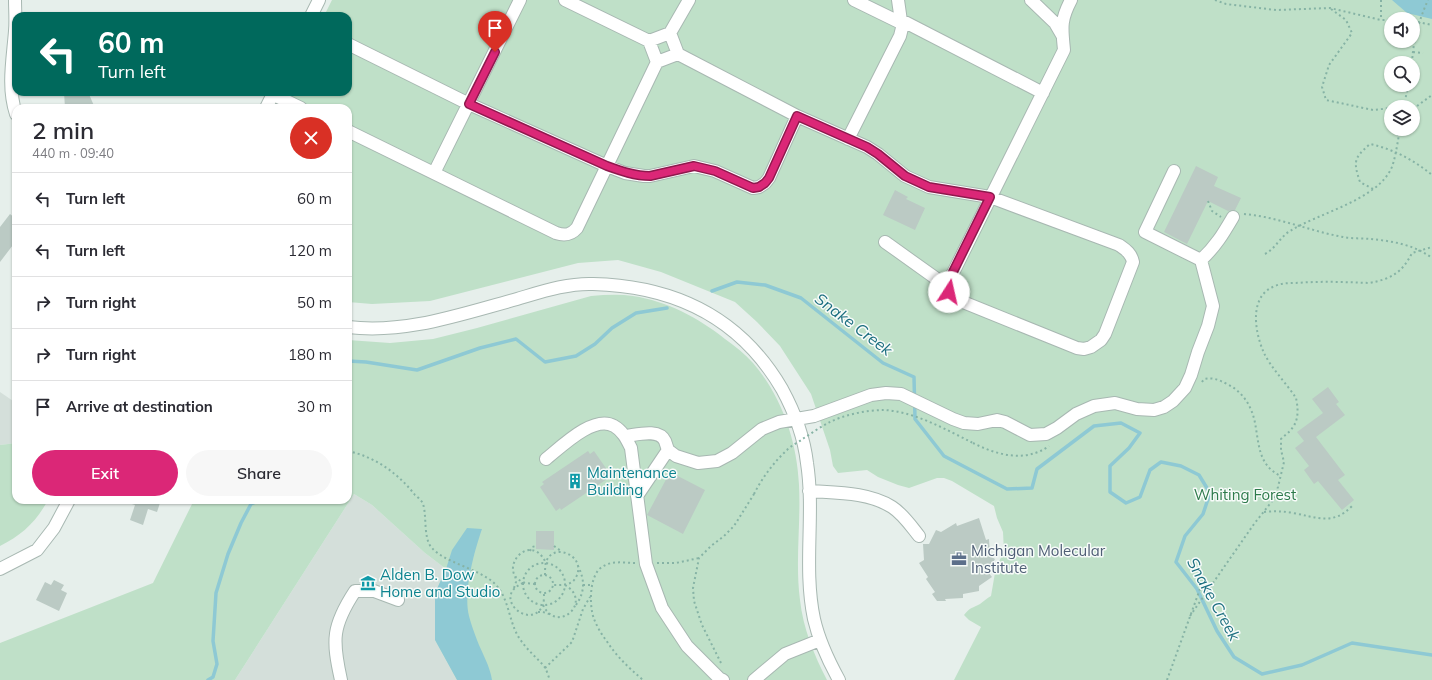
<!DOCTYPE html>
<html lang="en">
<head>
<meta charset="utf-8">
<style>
	body { margin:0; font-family:Mulish,sans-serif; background:#f7f7f7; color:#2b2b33; height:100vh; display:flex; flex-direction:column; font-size:15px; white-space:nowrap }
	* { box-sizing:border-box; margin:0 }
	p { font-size:13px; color:#7c7c81 }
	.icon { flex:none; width:22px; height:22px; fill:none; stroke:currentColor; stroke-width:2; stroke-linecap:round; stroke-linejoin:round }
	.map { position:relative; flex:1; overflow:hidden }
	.details { position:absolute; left:12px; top:104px; width:340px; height:400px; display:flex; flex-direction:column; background:#fff; border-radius:12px; box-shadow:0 1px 3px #0004 }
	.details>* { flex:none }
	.banner { position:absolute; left:12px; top:12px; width:340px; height:84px; border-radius:12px; box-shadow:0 1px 3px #0004; background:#00695c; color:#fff; overflow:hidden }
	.buttons { position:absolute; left:1384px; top:12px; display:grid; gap:8px }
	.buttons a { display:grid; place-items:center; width:36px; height:36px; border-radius:50%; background:#fff; box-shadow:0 1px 3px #0004; font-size:20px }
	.pin { position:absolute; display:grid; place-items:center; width:34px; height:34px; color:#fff; margin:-41px -17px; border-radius:50% 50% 50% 0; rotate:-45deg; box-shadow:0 0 4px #0007 }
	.pin .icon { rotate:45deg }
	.me { position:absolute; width:44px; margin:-22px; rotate:10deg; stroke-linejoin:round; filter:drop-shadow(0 0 3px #0008) }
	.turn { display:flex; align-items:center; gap:14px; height:84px; padding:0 20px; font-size:18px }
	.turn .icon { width:52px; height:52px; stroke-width:2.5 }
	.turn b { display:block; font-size:28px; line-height:34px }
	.round { display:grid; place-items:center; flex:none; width:42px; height:42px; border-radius:21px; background:#f7f7f7 }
	.summary { display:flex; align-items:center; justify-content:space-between; height:68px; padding:0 20px }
	h1 { font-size:24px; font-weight:600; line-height:30px }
	.cta { display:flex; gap:8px; margin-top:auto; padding:8px 20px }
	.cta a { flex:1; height:46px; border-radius:24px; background:#db2777; color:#fff; font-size:16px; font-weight:600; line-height:46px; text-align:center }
	.cta a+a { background:#f7f7f7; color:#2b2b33 }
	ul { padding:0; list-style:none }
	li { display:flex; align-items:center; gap:12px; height:52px; padding:0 20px; border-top:1px solid #e1e1e2 }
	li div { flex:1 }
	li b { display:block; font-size:15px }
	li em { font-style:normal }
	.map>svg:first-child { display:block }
	.built { fill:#d4dfda }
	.green { fill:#bfe0c8; fill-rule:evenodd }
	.water { fill:#8ec9d4 }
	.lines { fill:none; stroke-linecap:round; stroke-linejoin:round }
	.stream { stroke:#8ec9d4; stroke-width:3.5 }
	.building { fill:#bbcac4 }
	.minor-casing { stroke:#a8b8b2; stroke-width:14 }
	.path { stroke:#86b3a5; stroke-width:2; stroke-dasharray:2 3; stroke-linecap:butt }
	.minor { stroke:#fff; stroke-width:12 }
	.path-bridge { stroke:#86b3a5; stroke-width:2; stroke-dasharray:2 3; stroke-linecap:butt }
	.route-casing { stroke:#8e194d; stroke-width:10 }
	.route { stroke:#db2777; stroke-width:7 }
	.labels { text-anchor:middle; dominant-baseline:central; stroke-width:3; stroke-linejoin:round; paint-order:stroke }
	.culture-label { font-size:15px; fill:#0d838f; stroke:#f7fbf9; text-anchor:start }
	.park-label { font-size:15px; fill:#2d7a4b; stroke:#f7fbf9 }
	.service-label { font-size:15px; fill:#4e5e75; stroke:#f7fbf9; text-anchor:start }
	.water-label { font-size:16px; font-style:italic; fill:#1c6f80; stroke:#f7fbf9 }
</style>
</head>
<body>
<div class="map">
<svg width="1432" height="680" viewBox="0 0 1432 680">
	<rect width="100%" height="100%" fill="#e6efeb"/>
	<path class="built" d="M0 392 16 403V443L0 445Z
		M354 494 372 505 425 553 446 569 435 593V640L457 680H235Z"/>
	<path class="green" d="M332 0H1432V680H954L981 627 969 620 964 615C970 607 973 608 980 604 984 601 987 598 991 596L996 567 1004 552 1003 532 997 518 994 506 952 481 944 478H937L909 488 898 485 878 477 867 470 838 473 833 466 830 450 811 394 780 346 757 322 735 302 661 272 618 260 578 263 430 301 372 304 348 302V108H278L286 92H348V16H324ZM1391 19H1413V41H1391ZM1391 63H1413V85H1391ZM1391 107H1413V129H1391Z
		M591 296C605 295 619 294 633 296 667 301 699 318 725 339 735 346 745 354 753 363 782 397 797 441 799 485 801 524 795 562 800 600 803 628 814 655 827 680H457L435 640V593L446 569 425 553 372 505 354 494 235 680H0V643L153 583 194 500H348V340L390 343 433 339 477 328Z
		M16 443V500H48C36 522 22 535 0 546V445Z"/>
	<path class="water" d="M1392 0H1432V19L1407 13Z
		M467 528 482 529C474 552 463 593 469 616 471 624 474 632 477 640 482 653 490 666 492 680H457L435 640V593L446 569 452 550Z"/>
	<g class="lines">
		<path class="stream" d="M712 291 737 282 765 285 801 298 883 363 914 377 915 419 944 456 1007 489 1032 488 1037 469 1094 426 1121 423 1140 433 1129 448 1110 466V492L1126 503 1140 497 1150 470 1161 462 1181 466 1199 475 1210 493 1203 514 1185 536 1176 562 1197 589 1217 631 1234 657 1262 674 1302 665 1352 643 1432 655
			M348 361 366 362 417 370 480 348 516 339 545 362 576 356 595 344 612 328 636 313 667 308
			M208 680 213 677 217 664 213 641 216 593 228 554 241 523 251 504 260 500"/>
	</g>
	<path class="building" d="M64 92H88L95 108H65Z
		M1196 166 1218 177 1214 186 1241 198 1235 210 1228 211 1208 201 1187 244 1164 232Z
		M895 190 908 197 906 199 925 208 915 230 883 215Z
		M10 214 16 219V241L0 262V227Z
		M1328 387 1339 402 1336 404 1345 415 1316 437 1345 475 1338 480 1354 500 1342 510 1318 481 1314 484 1304 470 1309 466 1295 448 1304 441 1297 432 1323 413 1312 399Z
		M588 451 590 454 594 451 610 474 606 477 607 479 561 510 560 508 556 511 540 487 544 484 542 482Z
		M670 472 705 490 683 534 647 515Z
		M126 500H161L157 512 148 509 143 525 130 520 135 505 125 502Z
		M979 518 986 540 989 539 990 556 995 559 988 572 992 577 979 586V591L963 594V598L945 599 946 601H937L932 594 935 592 926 579 928 577 919 563 924 560 923 544H929L936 530 941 532 956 523 957 526Z
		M536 531H554V550L536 549Z
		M54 580 64 585 61 590 67 593 59 611 36 600 45 582 51 585Z"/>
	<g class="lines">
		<g class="minor-casing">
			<path id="minor" d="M15 0C15 10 16 21 15 31 13 58 7 87 16 114
				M565 0 649 41
				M854 0 901 23
				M1031 0 1055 23 1062 35
				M311 16 319 0
				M901 20 1043 93
				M670 33 678 54 657 62 649 41 670 33 689 0
				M348 44 469 104 607 166 625 173 644 176H650L694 166 715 171 753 188 759 187 765 183 769 178 797 116
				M678 54 797 116 867 147 878 154 905 176 929 187 990 197 1119 245C1126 250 1131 253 1133 262L1105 334 1101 340 1091 347 1084 349 1077 348 963 302C953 297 946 293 949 281L1064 50C1062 28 1060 21 1071 0
				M272 94 301 108
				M266 108 274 92
				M348 131 556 233C565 236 571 235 577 228L657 62
				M848 139 900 36 902 28 898 0
				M1174 171 1145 232 1201 260
				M434 173 520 0
				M885 242 948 287
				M348 327C406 334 461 314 517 299 541 292 567 283 593 284 674 286 740 317 782 389 794 411 804 437 807 463 815 514 803 567 814 619 819 641 828 660 839 680
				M625 436C636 435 659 428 665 441 666 444 667 447 668 450L676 456 698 463 717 461 732 453 762 429 779 422 814 416 871 395 886 393 901 394 953 419 964 423 978 424 997 420 1005 422 1030 435 1046 434 1057 428 1076 414 1094 406 1115 403 1137 409 1154 410 1164 407 1173 401 1185 388 1191 375 1198 352 1208 326 1213 306 1201 260C1216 246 1223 234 1233 217
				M546 459C561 447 594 414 614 426 623 431 627 440 631 448L646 564 662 608 687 646 719 678 723 680
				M809 491C836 493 868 492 892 507 903 514 911 526 919 536
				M637 496 668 450
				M0 569 37 550 54 528 69 500
				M341 680C332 640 332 626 355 591H374L398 600
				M754 680 785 654 820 640"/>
		</g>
		<path class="path" d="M1215 0 1226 4 1276 10 1330 8 1381 20H1391
			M1381 0V20
			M1331 9 1346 20 1352 33 1329 65 1322 87 1326 100 1373 110 1391 108
			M1413 21 1432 25
			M1413 52 1423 53
			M1412 63C1413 41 1419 20 1428 0
			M1404 107 1408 85
			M1413 109 1432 95
			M1397 129 1398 136
			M1373 189 1360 182C1353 161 1354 158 1370 144 1393 149 1414 160 1432 175
			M1208 201 1212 211 1221 217
			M1244 214C1278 217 1310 231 1343 237 1352 239 1362 238 1371 239 1392 241 1415 245 1432 258
			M1265 254C1276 248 1280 237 1290 231 1319 213 1373 201 1390 171 1395 163 1398 139 1400 129
			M1202 382 1204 379C1213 377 1219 380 1227 384 1242 391 1252 406 1255 423 1259 443 1258 466 1281 476
			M973 443C997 455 1025 463 1049 446
			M348 451C375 457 398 473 415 495 418 497 422 501 423 504 427 515 423 539 432 548 444 562 476 568 493 582 509 596 508 619 518 636 525 648 535 656 544 666 547 670 548 676 550 680
			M1264 512C1274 511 1283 511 1293 513 1316 517 1333 526 1352 506
			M554 546 561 551
			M530 551 532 547 536 546
			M635 563C624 563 612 560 602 567 589 575 589 606 594 619 597 626 601 634 606 640 616 656 629 668 643 680
			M657 563H676L699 558
			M523 584a21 21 0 1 1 42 0a21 21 0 1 1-42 0Z
			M545 575C545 571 545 566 546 562 553 542 585 555 577 575 573 586 563 585 553 585
			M535 584a9 9 0 1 1 18 0a9 9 0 1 1-18 0Z
			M523 583C490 597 531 632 543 605 544 602 544 596 544 593
			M535 584C531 583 526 584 523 582 496 571 530 529 546 563
			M583 585H592
			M514 588 516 582 515 575
			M543 605C557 635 594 602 565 585
			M576 605C585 592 585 580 578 566
			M538 612H543L549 614
			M1190 616 1254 524 1273 500 1278 487 1284 462 1281 450V439C1285 435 1290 432 1293 427 1299 419 1298 407 1296 398 1287 384 1271 368 1264 353 1255 333 1248 296 1275 286 1282 283 1289 283 1296 283 1321 281 1345 282 1369 283 1391 279 1402 273 1412 253L1432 247
			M721 663 702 625 694 601 693 588 699 558 711 546 724 536 734 526 754 494
			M545 668 572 642 583 609 590 597
			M1167 680 1200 589"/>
		<use href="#minor" class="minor"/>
		<path class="path-bridge" d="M754 494C762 478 774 462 787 450 792 445 799 442 804 438 812 433 820 427 828 423 843 415 866 410 884 410 913 411 947 430 973 443"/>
	</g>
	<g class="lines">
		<g class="route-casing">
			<path id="route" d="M495 52 469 104 607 166C621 171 635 176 650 176L694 166 715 171 753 188 759 187 765 183 769 178 797 116 867 147 878 154 905 176 929 187 990 197 949 280 948 287 949 292"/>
		</g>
		<use href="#route" class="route"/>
	</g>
	<defs>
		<g id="building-bare" transform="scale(1.2)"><path d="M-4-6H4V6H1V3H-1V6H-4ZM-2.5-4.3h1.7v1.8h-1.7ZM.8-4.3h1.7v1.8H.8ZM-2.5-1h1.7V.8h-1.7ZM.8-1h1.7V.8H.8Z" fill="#0f9aa8" stroke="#f7fbf9" stroke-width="2.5" paint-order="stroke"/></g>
		<g id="office-bare" transform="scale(1.2)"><path d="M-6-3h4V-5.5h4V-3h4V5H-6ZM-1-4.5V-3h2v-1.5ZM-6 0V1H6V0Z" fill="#5c6f8a" stroke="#f7fbf9" stroke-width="2.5" paint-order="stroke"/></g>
		<g id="museum-bare" transform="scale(1.2)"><path d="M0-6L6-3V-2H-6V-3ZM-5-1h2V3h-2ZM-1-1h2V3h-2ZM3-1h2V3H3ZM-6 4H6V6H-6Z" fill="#0f9aa8" stroke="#f7fbf9" stroke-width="2.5" paint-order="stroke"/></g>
	</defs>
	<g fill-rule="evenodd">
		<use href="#building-bare" x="575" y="481"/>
		<use href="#office-bare" x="959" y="559"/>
		<use href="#museum-bare" x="368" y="583"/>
	</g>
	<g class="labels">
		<g class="culture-label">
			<text x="587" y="472">Maintenance<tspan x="587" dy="17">Building</tspan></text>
			<text x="380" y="574">Alden B. Dow<tspan x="380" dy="17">Home and Studio</tspan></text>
		</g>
		<g class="park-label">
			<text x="1245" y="494">Whiting Forest</text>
		</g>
		<g class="service-label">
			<text x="971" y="550">Michigan Molecular<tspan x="971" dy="17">Institute</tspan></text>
		</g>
		<g class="water-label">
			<text transform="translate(854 324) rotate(37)">Snake Creek</text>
			<text transform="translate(1214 599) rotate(61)">Snake Creek</text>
		</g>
	</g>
</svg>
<div class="buttons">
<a><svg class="icon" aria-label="sound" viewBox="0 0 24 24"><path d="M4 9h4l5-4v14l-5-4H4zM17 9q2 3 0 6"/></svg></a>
<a><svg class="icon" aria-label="search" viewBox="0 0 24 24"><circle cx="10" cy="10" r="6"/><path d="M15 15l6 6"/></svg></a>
<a><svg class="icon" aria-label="layers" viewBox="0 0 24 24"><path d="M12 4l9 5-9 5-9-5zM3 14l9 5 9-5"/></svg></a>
</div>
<div class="pin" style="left:495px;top:52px;background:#d93025"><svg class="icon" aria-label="arrive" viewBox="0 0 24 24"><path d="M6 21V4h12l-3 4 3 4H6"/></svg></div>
<svg class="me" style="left:949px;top:292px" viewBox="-20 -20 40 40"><circle r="19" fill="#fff"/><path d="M0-13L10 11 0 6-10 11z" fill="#db2777"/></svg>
<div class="banner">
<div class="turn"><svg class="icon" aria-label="left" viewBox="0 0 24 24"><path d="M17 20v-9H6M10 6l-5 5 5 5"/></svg><div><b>60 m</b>Turn left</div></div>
</div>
<section class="details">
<div class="summary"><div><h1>2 min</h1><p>440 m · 09:40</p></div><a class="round" style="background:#d93025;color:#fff"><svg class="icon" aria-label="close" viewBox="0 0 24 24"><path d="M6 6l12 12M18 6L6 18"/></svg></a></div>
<ul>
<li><svg class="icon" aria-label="left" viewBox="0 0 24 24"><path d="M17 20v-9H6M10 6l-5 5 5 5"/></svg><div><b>Turn left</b></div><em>60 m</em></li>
<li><svg class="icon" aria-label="left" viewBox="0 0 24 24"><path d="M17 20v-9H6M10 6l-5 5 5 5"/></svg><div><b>Turn left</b></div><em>120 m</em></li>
<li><svg class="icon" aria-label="right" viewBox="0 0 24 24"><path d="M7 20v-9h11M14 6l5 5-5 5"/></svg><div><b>Turn right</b></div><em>50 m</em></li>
<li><svg class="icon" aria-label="right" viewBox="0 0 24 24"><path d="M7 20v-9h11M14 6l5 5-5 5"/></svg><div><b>Turn right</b></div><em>180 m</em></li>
<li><svg class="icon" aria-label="arrive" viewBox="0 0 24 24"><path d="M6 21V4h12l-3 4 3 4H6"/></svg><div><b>Arrive at destination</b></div><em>30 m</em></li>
</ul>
<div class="cta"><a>Exit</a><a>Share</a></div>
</section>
</div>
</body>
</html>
